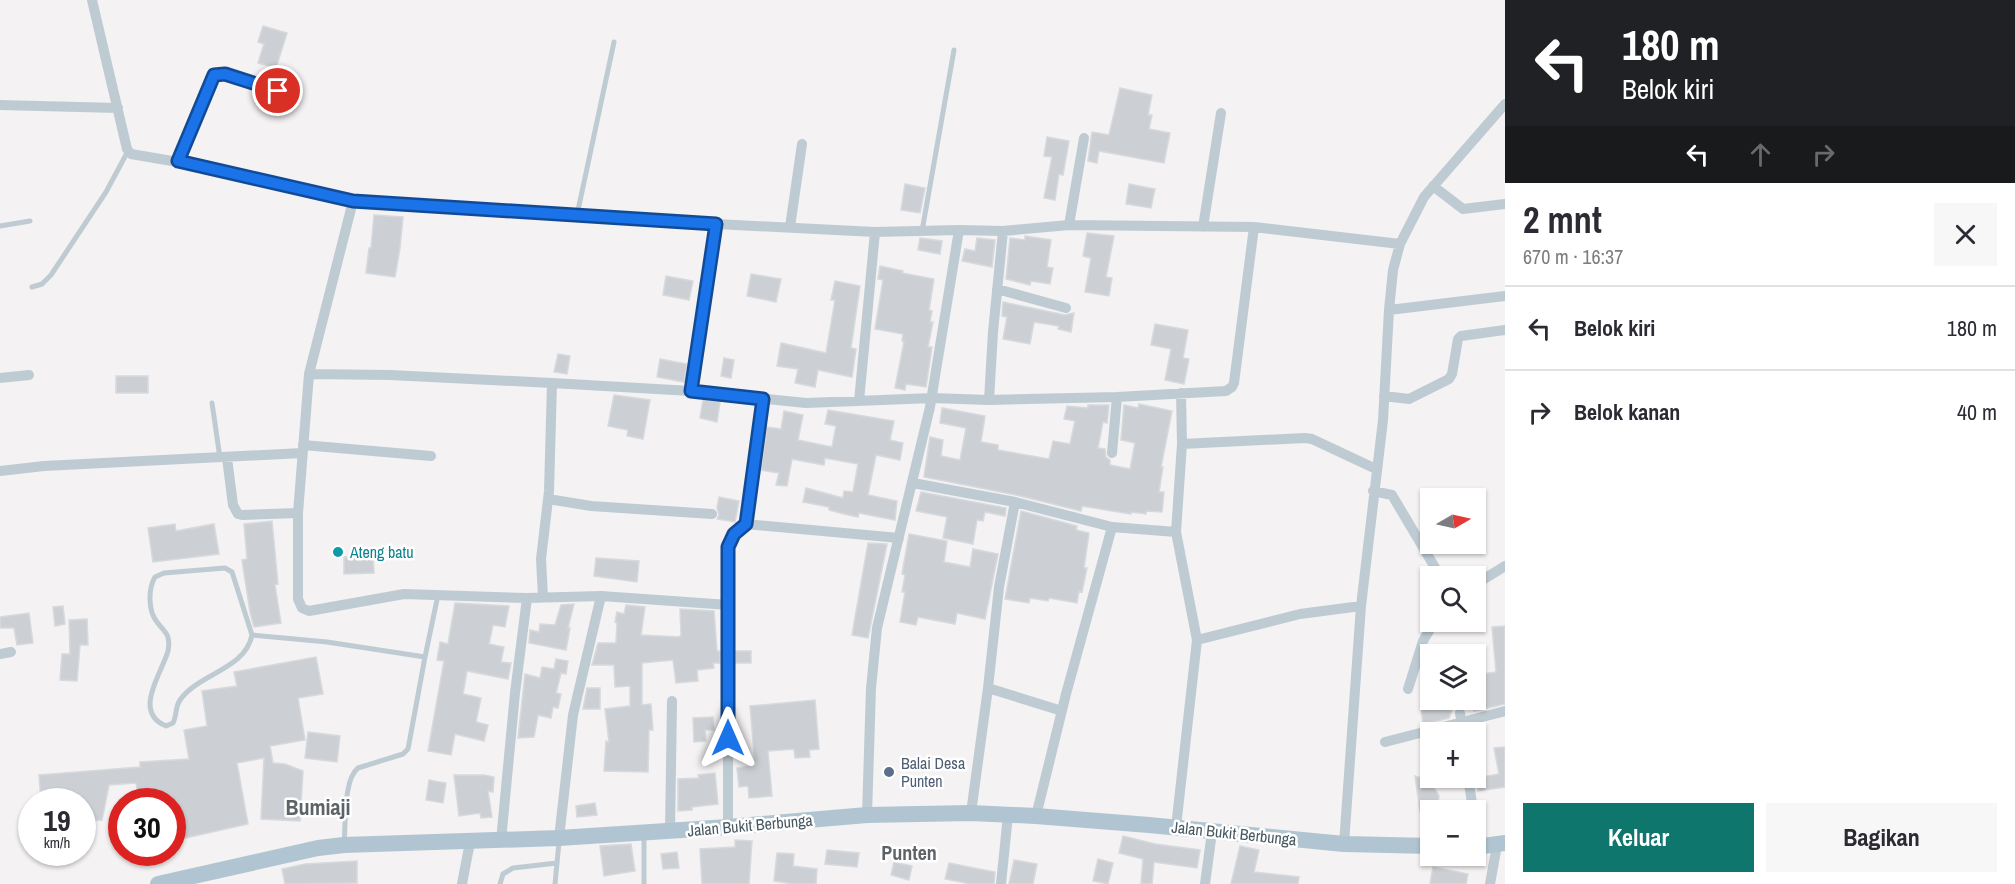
<!DOCTYPE html>
<html lang="id">
<head>
<meta charset="utf-8">
<style>
	body { margin:0; font-family:"Archivo Narrow",sans-serif; background:#f7f7f7; color:#2b2b33; height:100vh; display:flex; flex-direction:column; font-size:22px; white-space:nowrap }
	* { box-sizing:border-box; margin:0 }
	p { font-size:20px; color:#7c7c81 }
	.icon { flex:none; width:33px; height:33px; fill:none; stroke:currentColor; stroke-width:2; stroke-linecap:round; stroke-linejoin:round }
	.map { position:relative; flex:1; overflow:hidden }
	.drawer { display:flex; flex-direction:column; background:#fff; width:510px }
	.drawer>* { flex:none }
	.hud { background:#202124; color:#fff; overflow:hidden }
	.needle { width:39px; rotate:81deg }
	.controls { position:absolute; left:1420px; top:488px; display:grid; gap:12px }
	.controls a { display:grid; place-items:center; width:66px; height:66px; border-radius:0px; background:#fff; box-shadow:0 2px 4px #0004; font-size:30px }
	.speed { position:absolute; left:18px; top:788px; display:flex; gap:12px; font-size:30px; font-weight:700; text-align:center }
	.speed>* { display:grid; place-content:center; width:78px; height:78px; border-radius:50%; background:#fff; box-shadow:0 2px 4px #0004; line-height:1 }
	.speed small { font-size:15px; font-weight:400 }
	.speed .limit { border:9px solid #d22; background:#fff; color:#111 }
	.pin { position:absolute; display:grid; place-items:center; width:51px; height:51px; color:#fff; margin:-26px; border:3px solid #fff; border-radius:50%; box-shadow:0 2px 6px #0007 }
	.me { position:absolute; width:66px; margin:-33px; rotate:0deg; stroke-linejoin:round; filter:drop-shadow(0 0 4px #0008) }
	.turn { display:flex; align-items:center; gap:21px; height:126px; padding:0 18px; font-size:27px }
	.turn .icon { width:78px; height:78px; stroke-width:2.5 }
	.turn b { display:block; font-size:42px; line-height:51px }
	.lanes { display:flex; align-items:center; height:57px; padding:0 18px; background:#0003; justify-content:center; gap:30px; direction:ltr }
	.lanes .off { opacity:.35 }
	.round { display:grid; place-items:center; flex:none; width:63px; height:63px; border-radius:0px; background:#f7f7f7 }
	.summary { display:flex; align-items:center; justify-content:space-between; height:102px; padding:0 18px }
	h1 { font-size:36px; font-weight:800; line-height:45px }
	.cta { display:flex; gap:12px; margin-top:auto; padding:12px 18px }
	.cta a { flex:1; height:69px; border-radius:0px; background:#0f766e; color:#fff; font-size:24px; font-weight:800; line-height:69px; text-align:center }
	.cta a+a { background:#f7f7f7; color:#2b2b33 }
	ul { padding:0; list-style:none }
	li { display:flex; align-items:center; gap:18px; height:84px; padding:0 18px; border-top:2px solid #e1e1e2 }
	li div { flex:1 }
	li b { display:block; font-size:22px }
	li em { font-style:normal }
	main { display:flex; flex:1; min-height:0 }
	.map>svg:first-child { display:block }
	.building { fill:#ccd0d4; stroke:#d6d9dd; stroke-width:1.5 }
	.lines { fill:none; stroke-linecap:round; stroke-linejoin:round }
	.service { stroke:#bfcbd2; stroke-width:5 }
	.minor { stroke:#bfcbd2; stroke-width:10 }
	.primary { stroke:#b0c5d1; stroke-width:16 }
	.route-casing { stroke:#114b97; stroke-width:15 }
	.route { stroke:#1a73e8; stroke-width:10 }
	.culture-dot { fill:#0f9aa8; stroke:#fff; stroke-width:2 }
	.service-dot { fill:#5c6f8a; stroke:#fff; stroke-width:2 }
	.labels { text-anchor:middle; dominant-baseline:central; stroke-width:5; stroke-linejoin:round; paint-order:stroke }
	.culture-label { font-size:16px; fill:#0d838f; stroke:#fff; text-anchor:start }
	.service-label { font-size:16px; fill:#4e5e75; stroke:#fff; text-anchor:start }
	.street-label { font-size:16px; fill:#485861; stroke:#fff }
	.quarter-label { font-size:20px; font-weight:bold; fill:#5e6367; stroke:#fff }
	.district-label { font-size:22px; font-weight:bold; fill:#5e6367; stroke:#fff }
</style>
</head>
<body>
<main>
<div class="map">
<svg width="1505" height="884" viewBox="0 0 1505 884">
	<rect width="100%" height="100%" fill="#f4f2f2"/>
	<path class="building" d="M263 26 287 33 276 68 258 63 264 44 258 42Z
		M1120 88 1152 95 1148 115H1152L1149 129 1170 133 1164 163 1099 151 1097 163 1088 161 1092 132 1109 135Z
		M1047 137 1069 141 1063 175 1059 174 1055 200 1044 198 1052 157 1044 156Z
		M905 184 925 188 920 213 901 210Z
		M1129 184 1155 189 1151 208 1126 204Z
		M374 215 403 217 400 248 395 277 366 273 369 248H371Z
		M1087 233 1114 236 1106 277 1112 278 1109 296 1085 292 1091 258 1083 256Z
		M1025 236 1051 240 1047 267 1053 268 1050 284 1031 281 1030 285 1006 279 1010 238 1025 240Z
		M920 238 942 241 940 254 918 250Z
		M977 238 995 240 992 267 962 261 965 249 975 251Z
		M880 266 903 271 902 273 934 279 929 310 932 311 930 322H933L928 347H932L926 387 906 384 905 390 895 388 904 342 902 341 903 334 875 329 883 280 878 279Z
		M751 274 781 279 776 302 747 296Z
		M666 276 693 281 689 300 663 295Z
		M835 281 860 286 851 348 856 349 852 377 818 370 815 387 795 383 798 369 777 366 781 343 826 353 835 300H831Z
		M1003 302 1065 315 1074 313 1071 332 1058 329 1059 326 1034 322 1030 344 1003 339 1007 317 1002 316Z
		M1155 324 1188 330 1183 358 1189 359 1184 384 1165 380 1171 349 1151 345Z
		M558 354 570 356 567 374 554 372Z
		M724 358 734 360 731 378 721 376Z
		M660 359 687 364 684 382 657 377Z
		M116 376H148V393H116Z
		M614 395 650 400 643 439 627 436 628 430 608 426Z
		M703 400 720 402 717 422 700 418Z
		M1139 404 1172 411 1161 467H1163L1159 492H1164L1162 512 1146 511V514L1131 512V514L1082 506 1081 511 1016 495 924 477 930 437 943 440 941 456 960 460 966 428 940 423 942 408 985 416 981 442 998 445V450L1049 459 1053 441 1070 444 1075 421 1064 419 1067 406 1088 408V405H1109L1107 423 1103 422 1098 448 1105 449 1106 457 1110 460V465L1130 469 1135 443 1121 440 1124 405 1138 408Z
		M828 410 894 421 890 440 903 443 900 460 876 455 868 495 897 501 895 520 859 513 858 517 840 513 829 510V507L803 502 806 488 843 498 844 491 853 492 858 464 825 458 824 465 792 459 787 486 776 485 779 473 761 470 767 427 781 429 784 411 803 415 798 440 832 447 836 426 825 424Z
		M921 492 1006 508 1005 516 985 512 983 521 977 520 973 544 943 538 947 517 916 511Z
		M719 497 739 501 735 522 717 519 719 515 717 508Z
		M1021 511 1077 526 1076 530 1089 533 1084 568H1087L1082 592 1079 591 1077 603 1049 598 1048 601 1030 598 1029 603 1005 599Z
		M272 521 278 584 275 585 281 623 254 627 250 612 242 560 247 559 244 524Z
		M175 524 176 531 214 524 219 554 153 562 148 528Z
		M909 534 947 541 944 562 970 567 973 549 998 554 985 619 957 613 955 624 918 617 916 625 900 622 905 592H902L905 575 902 574Z
		M868 543 887 544 868 638 852 635Z
		M373 556 374 573 344 574V557Z
		M596 558 639 561 637 582 594 576Z
		M455 603 509 606 505 627 493 625 489 644 504 647 501 662 511 663 508 679 467 671 463 694 481 698 476 722 488 725 484 741 455 734 451 755 428 751 444 661 437 660 440 642 448 644Z
		M574 604 568 628H570L566 650 529 643 530 630 539 632 540 624 555 625 561 605Z
		M626 605 645 607 641 635 679 637 681 635 680 609 714 611 717 651H720V663H713L714 668 697 670 698 681 676 683 673 660 642 663V705L651 704 653 730H649L648 772 604 771 606 741 609 742 605 709 630 706V686L615 687 614 665H592L598 643H616L617 623 615 622 617 612 624 614Z
		M63 606 65 624 55 626 53 607Z
		M29 613 33 643 17 645 14 628H0V617Z
		M87 619 88 645H80L77 681 60 680 62 654H70L69 620Z
		M1505 626V704L1474 711 1472 699H1476V675L1496 672 1492 627Z
		M735 651H751V663H735Z
		M316 657 323 694 298 698 305 740 270 746 273 763 285 764 303 771 300 821 261 819 264 758 237 763 248 824 172 841V801H139L136 783 109 785 102 820 82 822V801H41L39 775 140 767V762L189 759 184 730 207 726 202 691 237 686 234 672Z
		M556 659 568 661 566 674 561 673 556 693 561 694 558 708 553 707 551 718 538 715 534 737 518 738 525 674 540 678 542 667 554 669Z
		M587 688H600V709H583Z
		M1433 699H1456L1449 718 1423 724 1421 708 1431 706Z
		M815 700 819 749 809 750 810 757 795 758 794 749 768 751 772 796 749 798 748 786 739 787 737 768 755 765 750 706Z
		M713 717 714 730H705L706 741 694 742 693 718Z
		M308 732 340 736 337 762 305 758Z
		M1505 747V787L1478 791 1476 778 1499 774 1494 748Z
		M715 773 718 804 692 807V810L678 811V779L699 778 698 775Z
		M454 775H484L494 777 493 792 488 791 492 817 481 818 480 813 459 816Z
		M1415 776 1430 781 1439 796 1437 809 1420 811Z
		M429 780 446 783 443 803 426 800Z
		M595 803 597 815 577 817 576 806Z
		M1123 836 1155 844 1200 850 1197 868 1154 862 1152 884H1141L1143 859 1119 853Z
		M735 840 752 841 749 884H702L700 849 735 847Z
		M631 844 635 871 604 876 600 846Z
		M1240 846 1259 850 1254 872 1299 877 1298 884H1231Z
		M827 850 859 853 857 867 825 864Z
		M677 852 679 868 663 869 661 854Z
		M777 853 794 854 793 866 817 869 816 884H794L774 881Z
		M1098 859 1113 863 1108 884 1093 881Z
		M1014 860 1037 864 1033 884H1009Z
		M357 861V883L285 884 282 869 305 864Z
		M894 862 912 866 909 880 891 875Z
		M949 863 995 872 994 884H971L945 879Z
		M1433 867 1468 874 1466 884H1430Z"/>
	<g class="lines">
		<path class="service" d="M179 161 214 75 225 74 278 91
			M577 215 614 42
			M0 226 30 221
			M922 231 954 50
			M32 287 42 284 51 275 106 192 128 151
			M212 403 220 458
			M252 635C245 670 199 673 180 700 175 707 177 715 173 723L166 726C132 712 162 673 168 651 171 634 165 633 157 622 148 611 148 589 155 577L164 573 225 568 232 572 252 635 327 642 425 657 408 749 403 754 358 768C343 780 346 824 344 843
			M425 657 438 595
			M644 835V884
			M500 884 503 874 513 868 557 863 559 842
			M555 884 557 863"/>
		<path class="minor" d="M92 0 127 149 131 154 207 167 353 201 716 224 691 391
			M0 105 118 108
			M1433 186 1463 209 1505 204
			M353 201 309 374 298 513V599L302 608 309 611 404 594 527 598 601 596 729 605
			M716 224 875 232 959 230
			M1069 225 1084 138
			M790 227 802 144
			M1203 227 1221 113
			M997 289 1066 308
			M1389 310 1505 296
			M309 374 390 375 552 383
			M0 378 29 375
			M1181 393 1182 444 1176 532 1197 640
			M1384 396 1409 399 1449 379 1452 374 1458 339 1461 336 1505 330
			M989 400 993 332 1003 231
			M859 401 875 232
			M1182 444 1305 438 1312 439 1376 469
			M303 445 431 456
			M1112 453 1117 397
			M227 458 233 505 238 514 242 515 298 513
			M0 471 44 466 302 453
			M913 483 1015 502 1112 527 1176 532
			M1373 491 1392 495 1440 576
			M548 499 591 506 712 514
			M746 524 763 399
			M1476 584 1505 566
			M543 597 541 559 549 491 552 383 691 391 806 403 932 398 989 400 1117 397 1226 391 1232 387 1234 383 1254 227
			M0 654 11 652
			M988 688 1062 711
			M1408 689 1423 641 1435 621
			M1460 713 1463 732
			M1385 742 1505 711
			M1468 777 1473 810
			M971 813 988 688 999 587 1015 502
			M867 815 871 688 877 628 930 407 959 230 1003 231 1069 225 1254 227 1400 244
			M1036 816 1066 694 1112 527
			M728 827V547C731 538 737 528 746 524L899 538
			M1176 827 1197 640 1300 614 1361 606
			M1476 829V834
			M670 831 672 701
			M559 838 573 715 601 596
			M501 841 515 693 527 598
			M1344 844 1361 606 1383 420 1389 310 1393 270 1400 244 1424 197 1505 104
			M462 884 470 842
			M1001 884 1008 815
			M1205 884 1212 832
			M1490 884 1497 845"/>
		<path class="primary" d="M1476 847 1505 843
			M158 884 318 848 344 845 559 838 728 827 867 815 971 813 1036 816 1149 825 1344 844 1431 846"/>
	</g>
	<g class="lines">
		<g class="route-casing">
			<path id="route" d="M278 91 225 74 214 75 178 161 353 201 716 224 691 391 763 399 746 524 734 534 728 547V738"/>
		</g>
		<use href="#route" class="route"/>
	</g>
	<circle class="culture-dot" cx="338" cy="552" r="6"/>
	<circle class="service-dot" cx="889" cy="772" r="6"/>
	<g class="labels">
		<g class="culture-label">
			<text x="350" y="552">Ateng batu</text>
		</g>
		<g class="service-label">
			<text x="901" y="763">Balai Desa<tspan x="901" dy="18">Punten</tspan></text>
		</g>
		<g class="street-label">
			<text transform="translate(750 825) rotate(-5)">Jalan Bukit Berbunga</text>
			<text transform="translate(1234 833) rotate(6)">Jalan Bukit Berbunga</text>
		</g>
		<g class="quarter-label">
			<text x="909" y="852">Punten</text>
		</g>
		<g class="district-label">
			<text x="318" y="807">Bumiaji</text>
		</g>
	</g>
</svg>
<div class="controls">
<a><svg class="needle" viewBox="-14 -14 28 28"><path d="M0-13l5 13h-10z" fill="#e53935"/><path d="M0 13l5-13h-10z" fill="#7c7c81"/></svg></a>
<a><svg class="icon" aria-label="search" viewBox="0 0 24 24"><circle cx="10" cy="10" r="6"/><path d="M15 15l6 6"/></svg></a>
<a><svg class="icon" aria-label="layers" viewBox="0 0 24 24"><path d="M12 4l9 5-9 5-9-5zM3 14l9 5 9-5"/></svg></a>
<a>+</a>
<a>−</a>
</div>
<div class="speed"><div>19<small>km/h</small></div><div class="limit">30</div></div>
<div class="pin" style="left:278px;top:91px;background:#d93025"><svg class="icon" aria-label="arrive" viewBox="0 0 24 24"><path d="M6 21V4h12l-3 4 3 4H6"/></svg></div>
<svg class="me" style="left:728px;top:738px" viewBox="-20 -20 40 40"><path d="M0-17L14 15 0 8-14 15z" fill="#1a73e8" stroke="#fff" stroke-width="4"/></svg>
</div>
<section class="drawer">
<div class="hud">
<div class="turn"><svg class="icon" aria-label="left" viewBox="0 0 24 24"><path d="M17 20v-9H6M10 6l-5 5 5 5"/></svg><div><b>180 m</b>Belok kiri</div></div>
<div class="lanes"><svg class="icon" aria-label="left" viewBox="0 0 24 24"><path d="M17 20v-9H6M10 6l-5 5 5 5"/></svg><svg class="icon off" aria-label="ahead" viewBox="0 0 24 24"><path d="M12 20V5M6 11l6-6 6 6"/></svg><svg class="icon off" aria-label="right" viewBox="0 0 24 24"><path d="M7 20v-9h11M14 6l5 5-5 5"/></svg></div>
</div>
<div class="summary"><div><h1>2 mnt</h1><p>670 m · 16:37</p></div><a class="round"><svg class="icon" aria-label="close" viewBox="0 0 24 24"><path d="M6 6l12 12M18 6L6 18"/></svg></a></div>
<ul>
<li><svg class="icon" aria-label="left" viewBox="0 0 24 24"><path d="M17 20v-9H6M10 6l-5 5 5 5"/></svg><div><b>Belok kiri</b></div><em>180 m</em></li>
<li><svg class="icon" aria-label="right" viewBox="0 0 24 24"><path d="M7 20v-9h11M14 6l5 5-5 5"/></svg><div><b>Belok kanan</b></div><em>40 m</em></li>
</ul>
<div class="cta"><a>Keluar</a><a>Bagikan</a></div>
</section>
</main>
</body>
</html>
